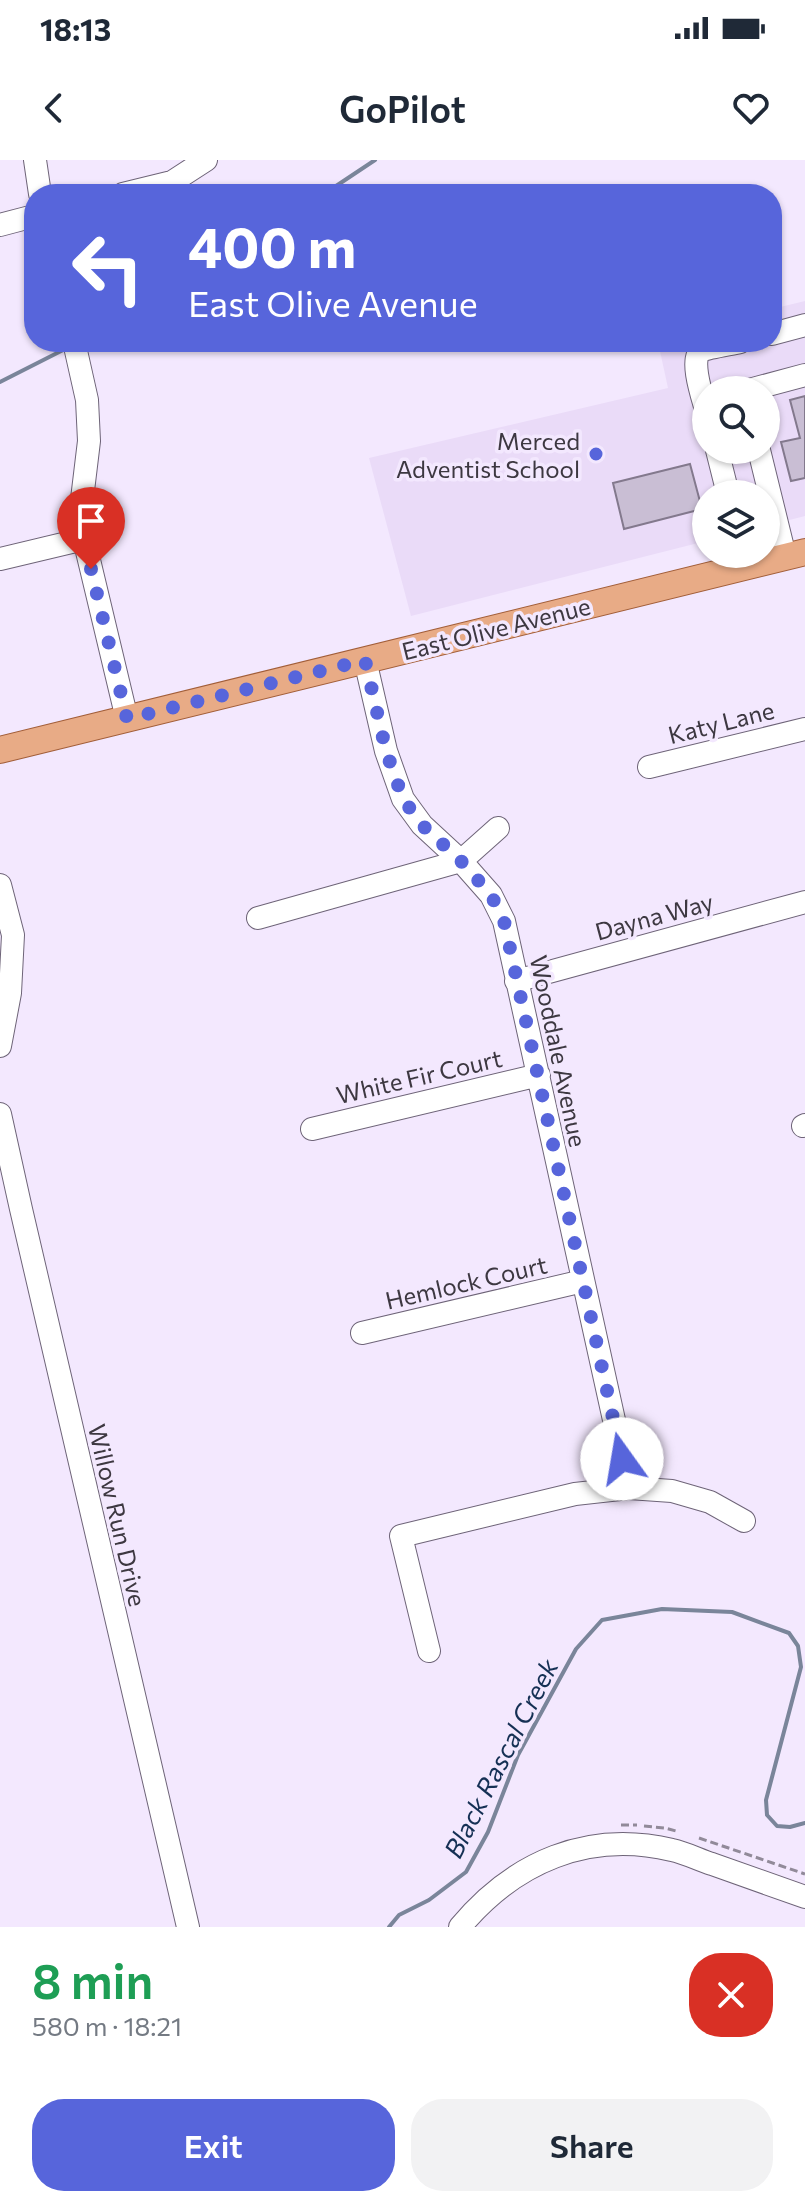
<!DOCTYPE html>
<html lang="en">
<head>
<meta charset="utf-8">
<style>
	body { margin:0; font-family:Commissioner,sans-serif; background:#f2f2f3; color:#1f2937; height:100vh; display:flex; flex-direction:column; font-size:30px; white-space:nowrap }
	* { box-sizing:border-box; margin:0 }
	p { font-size:26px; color:#747a83 }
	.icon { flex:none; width:44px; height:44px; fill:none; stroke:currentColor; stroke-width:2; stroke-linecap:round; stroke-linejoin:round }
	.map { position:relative; height:1767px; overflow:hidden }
	.details { display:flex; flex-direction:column; background:#fff; flex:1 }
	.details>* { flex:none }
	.guide { position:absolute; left:24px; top:24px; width:758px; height:168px; border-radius:32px; box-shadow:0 2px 6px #0004; background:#5765db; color:#fff; overflow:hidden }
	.fabs { position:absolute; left:692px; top:216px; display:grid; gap:16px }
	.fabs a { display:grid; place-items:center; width:88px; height:88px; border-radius:50%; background:#fff; box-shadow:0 2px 6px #0004; font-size:40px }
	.pin { position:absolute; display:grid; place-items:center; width:68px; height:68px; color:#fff; margin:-82px -34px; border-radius:50% 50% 50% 0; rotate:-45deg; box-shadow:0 0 8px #0007 }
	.pin .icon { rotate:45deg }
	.me { position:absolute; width:88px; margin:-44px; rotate:347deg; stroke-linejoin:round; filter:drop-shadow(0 0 6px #0008) }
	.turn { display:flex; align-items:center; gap:28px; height:168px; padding:0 32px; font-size:36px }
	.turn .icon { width:104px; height:104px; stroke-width:2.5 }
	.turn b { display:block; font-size:56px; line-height:68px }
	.round { display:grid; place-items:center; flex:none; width:84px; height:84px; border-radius:32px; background:#f2f2f3 }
	.overview { display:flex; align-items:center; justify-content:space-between; height:136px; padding:0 32px }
	h1 { font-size:48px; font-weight:600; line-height:60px; color:#1e9e55 }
	.action { display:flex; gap:16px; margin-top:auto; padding:16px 32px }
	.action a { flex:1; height:92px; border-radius:32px; background:#5765db; color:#fff; font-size:32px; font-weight:600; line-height:92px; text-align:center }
	.action a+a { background:#f2f2f3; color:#1f2937 }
	.status { display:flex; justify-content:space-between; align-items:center; height:56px; padding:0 40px; background:#fff; direction:ltr }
	.status svg { height:22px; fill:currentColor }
	header { display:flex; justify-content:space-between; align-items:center; height:104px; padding:0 32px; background:#fff; font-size:36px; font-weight:600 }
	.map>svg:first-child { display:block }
	.built { fill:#eadbf8; fill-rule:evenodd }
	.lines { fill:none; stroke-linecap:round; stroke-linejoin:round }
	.stream { stroke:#7a859a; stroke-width:4 }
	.building { fill:#c9bed4; stroke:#83798d; stroke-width:2 }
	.minor-casing { stroke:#6e6478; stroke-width:24 }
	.major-casing { stroke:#a25e39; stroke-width:28 }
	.path { stroke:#918a99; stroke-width:3; stroke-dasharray:8 4; stroke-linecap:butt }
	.minor { stroke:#fff; stroke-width:22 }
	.major { stroke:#e8ab86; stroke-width:26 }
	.route { stroke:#5765db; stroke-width:14; stroke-dasharray:0 25.2 }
	.poi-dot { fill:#5765db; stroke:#f3e8fe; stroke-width:3 }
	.labels { text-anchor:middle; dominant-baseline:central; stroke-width:7; stroke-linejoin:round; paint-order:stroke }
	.poi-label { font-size:24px; fill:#3d3841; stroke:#f3e8fe; text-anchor:end }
	.street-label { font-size:24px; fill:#3d3841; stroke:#f3e8fe }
	.water-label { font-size:26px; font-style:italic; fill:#153054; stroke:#f3e8fe }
</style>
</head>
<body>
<div class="status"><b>18:13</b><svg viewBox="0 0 49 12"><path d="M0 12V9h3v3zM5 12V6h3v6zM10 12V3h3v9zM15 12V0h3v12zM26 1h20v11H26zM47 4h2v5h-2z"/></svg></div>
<header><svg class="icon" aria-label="back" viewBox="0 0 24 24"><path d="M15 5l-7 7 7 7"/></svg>GoPilot<svg class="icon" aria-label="heart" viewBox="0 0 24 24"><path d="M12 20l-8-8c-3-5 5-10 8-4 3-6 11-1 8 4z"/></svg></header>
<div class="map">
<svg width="805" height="1767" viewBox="0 0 805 1767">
	<rect width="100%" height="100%" fill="#f3e8fe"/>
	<path class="built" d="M805 141V356L766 366V334H706V381L411 456 369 298 668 228 658 182H772V149ZM706 230H766V290H706Z"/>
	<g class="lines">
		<path class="stream" d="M324 34 375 0
			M0 222 69 187
			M389 1767 399 1755 429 1740 466 1712 488 1672 518 1595 576 1489 602 1460 662 1449 732 1452 789 1473 798 1486 801 1507 766 1640 767 1655 777 1666 790 1667 805 1663"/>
	</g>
	<path class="building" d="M805 236V318L791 321 781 282 800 278 790 240Z
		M690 304 702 349 624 369 613 323Z"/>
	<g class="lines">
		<g class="minor-casing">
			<path id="minor" d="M35 0 40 34
				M123 34 172 22 206 0
				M0 65 34 56
				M772 174 805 165
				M74 182 87 240 89 281 82 339 84 379 127 559
				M749 230 805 215
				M706 250C703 239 689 198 701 191 706 188 732 184 740 182
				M717 290 728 334
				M759 290 785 396
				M0 399 84 379
				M365 500 386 591 403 639 422 665 461 701 491 735 504 761 629 1328
				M649 607 805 569
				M0 725 13 775 10 833 0 886
				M258 758 461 701 498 668
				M516 821 805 742
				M0 954 21 1049 188 1767
				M803 966 805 965
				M312 969 539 915
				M362 1173 583 1121
				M429 1491 401 1376 575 1334 629 1328 672 1331 710 1342 744 1361
				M460 1767C514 1702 588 1670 672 1690 686 1693 699 1700 712 1704 743 1715 774 1726 805 1737"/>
		</g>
		<g class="major-casing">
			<path id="major" d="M0 590 805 392"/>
		</g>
		<path class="path" d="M621 1665H637
			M644 1666 665 1668 676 1671
			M699 1678 805 1714"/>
		<use href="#minor" class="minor"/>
		<use href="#major" class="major"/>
	</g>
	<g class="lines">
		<path class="route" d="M91 409 127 559 365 500 386 591 403 639 422 665 461 701 491 735 504 761 622 1299"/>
	</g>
	<circle class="poi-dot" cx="596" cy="294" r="8"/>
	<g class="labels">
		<g class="poi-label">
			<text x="580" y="280">Merced<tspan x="580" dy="28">Adventist School</tspan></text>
		</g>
		<g class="street-label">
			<text transform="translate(496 468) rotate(-14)">East Olive Avenue</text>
			<text transform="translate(721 562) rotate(-14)">Katy Lane</text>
			<text transform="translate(654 756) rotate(-15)">Dayna Way</text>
			<text transform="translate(559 891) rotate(78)">Wooddale Avenue</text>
			<text transform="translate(419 916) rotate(-13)">White Fir Court</text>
			<text transform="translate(466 1122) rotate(-13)">Hemlock Court</text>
			<text transform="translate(118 1355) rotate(77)">Willow Run Drive</text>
		</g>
		<g class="water-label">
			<text transform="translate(500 1598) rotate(-63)">Black Rascal Creek</text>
		</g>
	</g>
</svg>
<div class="fabs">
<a><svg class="icon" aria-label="search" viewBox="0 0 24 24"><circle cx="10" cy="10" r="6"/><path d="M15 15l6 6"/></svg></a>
<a><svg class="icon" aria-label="layers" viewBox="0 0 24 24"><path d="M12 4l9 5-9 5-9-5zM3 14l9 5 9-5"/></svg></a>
</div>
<div class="pin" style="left:91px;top:409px;background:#d93025"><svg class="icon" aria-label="arrive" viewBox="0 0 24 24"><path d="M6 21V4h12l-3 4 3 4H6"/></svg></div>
<svg class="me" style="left:622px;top:1299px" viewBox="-20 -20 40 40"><circle r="19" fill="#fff"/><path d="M0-13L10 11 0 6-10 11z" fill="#5765db"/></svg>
<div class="guide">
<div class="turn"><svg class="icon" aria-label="left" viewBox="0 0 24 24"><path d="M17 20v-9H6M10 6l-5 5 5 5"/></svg><div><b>400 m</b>East Olive Avenue</div></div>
</div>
</div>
<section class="details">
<div class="overview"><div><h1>8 min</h1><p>580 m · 18:21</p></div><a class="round" style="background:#d93025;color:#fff"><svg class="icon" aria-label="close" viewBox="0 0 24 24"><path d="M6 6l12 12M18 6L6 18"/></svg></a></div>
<div class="action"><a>Exit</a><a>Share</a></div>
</section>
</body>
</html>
